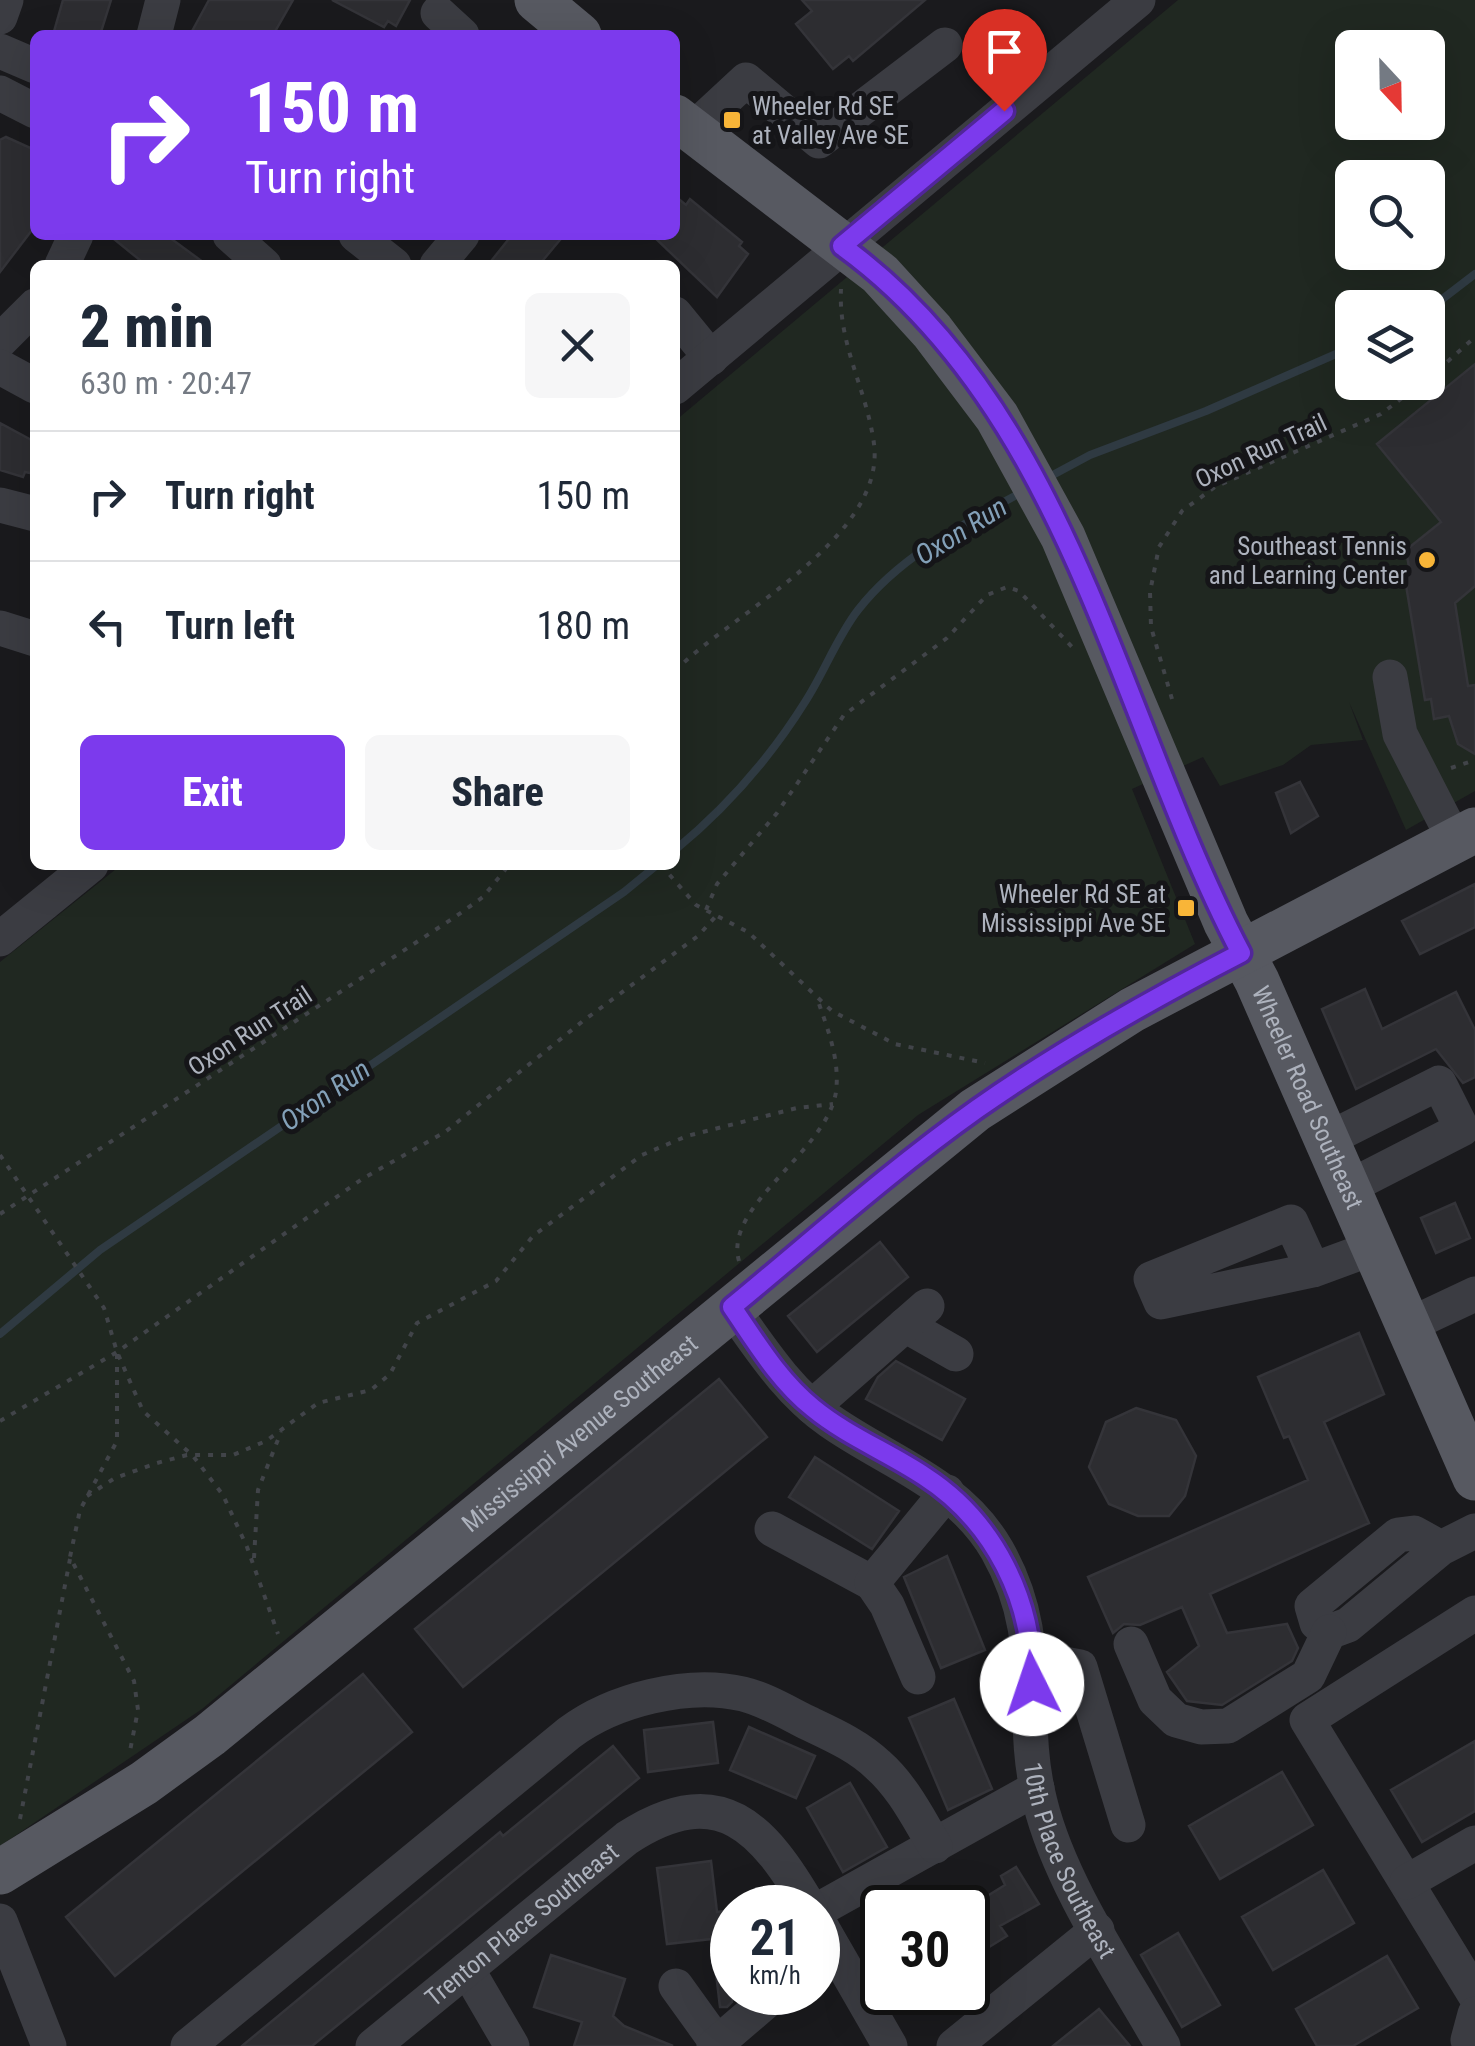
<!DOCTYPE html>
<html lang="en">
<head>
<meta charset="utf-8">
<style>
	body { margin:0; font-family:"Roboto Condensed",sans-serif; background:#f6f6f7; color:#1f2937; height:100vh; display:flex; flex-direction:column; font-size:38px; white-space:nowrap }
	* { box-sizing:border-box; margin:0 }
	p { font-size:32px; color:#747a83 }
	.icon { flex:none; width:55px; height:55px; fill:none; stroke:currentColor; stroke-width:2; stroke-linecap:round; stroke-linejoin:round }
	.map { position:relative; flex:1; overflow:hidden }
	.details { position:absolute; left:30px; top:260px; width:650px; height:610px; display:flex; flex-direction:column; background:#fff; border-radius:15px; box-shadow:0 10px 40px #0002 }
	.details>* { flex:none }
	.banner { position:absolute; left:30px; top:30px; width:650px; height:210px; border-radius:15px; box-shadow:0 10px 40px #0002; background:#7c3aed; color:#fff; overflow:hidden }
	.needle { width:65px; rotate:158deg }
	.tools { position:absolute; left:1335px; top:30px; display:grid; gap:20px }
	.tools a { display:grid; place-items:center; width:110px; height:110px; border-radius:15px; background:#fff; box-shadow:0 10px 40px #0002; font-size:50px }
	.speed { position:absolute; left:710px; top:1885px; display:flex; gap:20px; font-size:50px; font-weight:700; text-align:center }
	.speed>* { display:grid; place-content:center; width:130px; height:130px; border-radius:50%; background:#fff; box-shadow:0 10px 40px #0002; line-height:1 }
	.speed small { font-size:25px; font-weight:400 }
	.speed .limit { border:5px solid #111; border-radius:15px; background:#fff; color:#111 }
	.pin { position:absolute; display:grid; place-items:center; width:85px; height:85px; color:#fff; margin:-102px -42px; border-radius:50% 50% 50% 0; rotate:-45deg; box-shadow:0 0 10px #0007 }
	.pin .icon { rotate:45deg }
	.me { position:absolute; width:110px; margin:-55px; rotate:356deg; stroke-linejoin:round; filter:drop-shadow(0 0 8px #0008) }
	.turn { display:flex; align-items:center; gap:35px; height:210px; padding:0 50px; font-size:45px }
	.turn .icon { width:130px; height:130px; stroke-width:2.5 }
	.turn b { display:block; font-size:70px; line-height:85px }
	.round { display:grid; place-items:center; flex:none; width:105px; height:105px; border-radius:15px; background:#f6f6f7 }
	.head { display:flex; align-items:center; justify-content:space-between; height:170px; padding:0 50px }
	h1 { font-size:60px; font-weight:800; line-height:75px }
	.cta { display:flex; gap:20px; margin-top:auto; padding:20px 50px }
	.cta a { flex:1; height:115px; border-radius:15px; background:#7c3aed; color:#fff; font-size:40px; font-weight:800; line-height:115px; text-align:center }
	.cta a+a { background:#f6f6f7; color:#1f2937 }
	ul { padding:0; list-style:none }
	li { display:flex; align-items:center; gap:30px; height:130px; padding:0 50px; border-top:2px solid #e0e1e3 }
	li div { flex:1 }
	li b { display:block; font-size:38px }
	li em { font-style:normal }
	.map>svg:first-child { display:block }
	.green { fill:#202821; fill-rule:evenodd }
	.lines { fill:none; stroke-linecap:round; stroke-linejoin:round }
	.stream { stroke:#2f3a42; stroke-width:8 }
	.building { fill:#2d2d31; stroke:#343439; stroke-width:2.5 }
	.path { stroke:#414449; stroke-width:4; stroke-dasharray:5 8; stroke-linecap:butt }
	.minor { stroke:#3b3c42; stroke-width:35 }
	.major { stroke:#575961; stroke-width:45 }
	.route-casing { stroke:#51269a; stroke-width:25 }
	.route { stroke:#7c3aed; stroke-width:18 }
	.poi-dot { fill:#f8b538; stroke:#151518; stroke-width:4 }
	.labels { text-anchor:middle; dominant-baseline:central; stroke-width:10; stroke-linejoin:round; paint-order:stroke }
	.poi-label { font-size:25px; fill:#adb2bd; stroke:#151518; text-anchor:end }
	.street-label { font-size:25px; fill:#adb2bd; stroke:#151518 }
	.water-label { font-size:28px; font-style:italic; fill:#83a0b8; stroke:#151518 }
</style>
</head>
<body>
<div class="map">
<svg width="1475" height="2046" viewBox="0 0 1475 2046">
	<rect width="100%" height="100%" fill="#1a1a1d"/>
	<path class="green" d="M1178 0H1475V791L1406 830 1349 702 1363 740 1311 745 1283 765 1220 786 1203 757 1132 789 1195 944 918 1115 202 1709 0 1846V962L121 865H675V421ZM1352 48H1428V122H1352ZM1352 178H1428V252H1352ZM1352 308H1428V382H1352Z"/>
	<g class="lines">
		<path class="stream" d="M1428 310 1475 274
			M1049 477 1090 455 1206 411 1352 347
			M675 850C726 808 770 758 805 702 824 673 837 637 858 610 901 555 964 524 1024 491
			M0 1334 100 1250 624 892 657 865"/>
	</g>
	<path class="building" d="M63 0H111L100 35H53Z
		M209 0H293L273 35H190Z
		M332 0H410L396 26 388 21 384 27Z
		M802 0H925L853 61 849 56 833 69 796 24 812 11Z
		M6 137 35 150V226L0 272V140Z
		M675 196 686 205 690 199 742 242 739 246 748 254 717 297 652 235H675Z
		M109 235H166L207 265H146Z
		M512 235H564L539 265H488Z
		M1475 364V586L1455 603 1468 686 1475 685V754L1458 744 1449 716 1434 719 1431 699 1425 700 1404 573H1410L1406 550 1441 522 1377 444Z
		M0 423 35 442V474L25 472 23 477 0 470Z
		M1300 782 1318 816 1291 833 1276 793Z
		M1475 884V927L1420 954 1402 921Z
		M1365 989 1382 1029 1456 992 1475 1030V1077L1463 1083 1436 1049 1356 1089 1322 1009Z
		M1455 1203 1470 1238 1436 1253 1421 1218Z
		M880 1242 908 1277 817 1352 788 1316Z
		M1359 1333 1384 1394 1324 1422 1369 1523 1210 1594 1227 1633 1287 1624 1298 1648 1292 1661 1222 1705 1187 1701 1167 1672 1199 1646 1182 1607 1140 1625 1124 1624 1113 1633 1088 1577 1308 1480 1289 1436 1284 1438 1258 1377Z
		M896 1361 965 1399 942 1440 866 1399 878 1377Z
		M719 1379 767 1437 463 1687 415 1629Z
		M1136 1408 1176 1420 1196 1456 1185 1496 1169 1516H1138L1109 1504 1089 1467 1106 1422Z
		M815 1457 899 1511 872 1549 789 1497Z
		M947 1556 985 1650 941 1668 904 1577Z
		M363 1674 412 1732 115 1976 66 1917Z
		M954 1699 992 1789 948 1810 909 1718Z
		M713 1722 718 1763 648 1772 644 1730Z
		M749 1727 815 1756 796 1798 730 1770Z
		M1475 1741V1811L1422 1842 1391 1790Z
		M613 1746 639 1778 361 2006 312 2046H242L500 1832 503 1836Z
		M1282 1772 1313 1825 1220 1879 1189 1826Z
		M850 1783 887 1847 843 1872 807 1808Z
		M711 1861 717 1912 732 1910V2002L727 2007H720L712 1939 667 1944 657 1868Z
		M1016 1867 1039 1904 1000 1926 1007 1936 968 1960V1908L1005 1885 1001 1876Z
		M1323 1870 1354 1923 1273 1970 1242 1917Z
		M885 1897 891 1908H882V1940L865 1908Z
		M1178 1933 1220 2005 1182 2027 1141 1955Z
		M551 1955 625 1979 613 2016 624 2026 673 2046H574L582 2022 534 2007Z
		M1387 1956 1418 2008 1353 2046H1317L1296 2009Z
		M1099 2009 1130 2046H1053Z"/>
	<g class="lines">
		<path class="path" d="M1428 379 1475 337
			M675 671C732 613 886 538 874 444 867 390 838 345 841 289
			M1172 699 1151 627 1150 592 1159 547 1182 511 1215 487 1381 414 1423 382
			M1451 768 1475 760
			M661 865 696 905 748 932 832 1011 895 1044 985 1063
			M706 910 717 884 777 813 844 715 947 638 987 595 1007 587 1019 591 1072 647
			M0 1155 104 1308 117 1352 143 1411 193 1456 223 1495 247 1547 278 1634
			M0 1214 455 917 483 897 509 865
			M739 1261C723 1205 826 1153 836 1092 840 1060 828 1030 818 1001
			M117 1354V1441L80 1510 70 1557 134 1681 138 1710 130 1751
			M0 1421 117 1352 362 1179 445 1132 583 1021 698 936 716 916
			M87 1496 115 1478 157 1463 187 1455H233L266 1441 318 1403 371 1390 390 1374 417 1323 496 1281 533 1236 642 1155 687 1136 797 1108 833 1104
			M254 1558 258 1490 281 1432
			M20 1819 70 1559"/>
		<g class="minor">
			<path d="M438 13 462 35"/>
			<path d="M0 17 6 0"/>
			<path d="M154 35 163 0"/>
			<path d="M0 51 35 66"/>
			<path d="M0 93 35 111"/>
			<path d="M691 131 746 80 819 141 945 45"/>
			<path d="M230 235 264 265"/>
			<path d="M356 235 394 265"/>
			<path d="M62 265 76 235"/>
			<path d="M437 265 462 235"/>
			<path d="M675 314 711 358"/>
			<path d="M0 341 35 306"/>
			<path d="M0 367 35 386"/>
			<path d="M675 387 1138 0"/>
			<path d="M0 505 35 514"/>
			<path d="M0 628 35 639"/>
			<path d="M1390 677 1400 734 1455 841"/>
			<path d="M0 939 91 865"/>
			<path d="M1326 1140 1439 1083 1462 1129 1347 1188"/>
			<path d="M1313 1270 1291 1222 1151 1279 1161 1302 1313 1270 1373 1248"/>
			<path id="s1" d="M731 1307C761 1349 788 1392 830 1421 890 1463 958 1483 997 1550 1050 1644 1016 1708 1040 1802 1060 1884 1121 1972 1163 2046"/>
			<path d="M905 1325 956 1354"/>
			<path d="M1407 1326 1475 1294"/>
			<path d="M812 1407 927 1306"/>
			<path d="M772 1529 872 1583"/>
			<path d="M1441 1548 1414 1533 1398 1535 1312 1606 1317 1623 1329 1632 1348 1625 1441 1548 1475 1531"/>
			<path d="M1475 1613 1307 1720 1475 1995"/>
			<path d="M1131 1644 1155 1700 1176 1720 1201 1727 1228 1726 1308 1676 1329 1632"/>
			<path d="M1032 1658 1080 1667 1128 1825"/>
			<path d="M918 1677 887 1605 872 1583 947 1492"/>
			<path d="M1407 1882 1475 1843"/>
			<path d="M818 1910 1037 1788"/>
			<path d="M0 1921 49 2046"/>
			<path d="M818 1921 890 2046"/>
			<path d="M467 1969 512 2046"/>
			<path d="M676 1986 717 2043"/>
			<path d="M188 2046 569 1733C613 1700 687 1681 743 1694 764 1699 786 1712 806 1722 831 1734 857 1745 878 1765 903 1787 918 1818 935 1846"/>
			<path id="s2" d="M373 2046 627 1838C720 1777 764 1829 810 1908"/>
			<path d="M714 2046 777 1992"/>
			<path d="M954 2046 1097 1930"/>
			<path d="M1472 2046 1468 2040 1475 2014"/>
		</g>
		<g class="major">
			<path d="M537 0 579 35"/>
			<path id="s3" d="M675 117 880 274 932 331 997 417 1063 537 1226 923 1257 981 1475 1478"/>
			<path id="s4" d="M0 1872 144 1783 210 1735 975 1110 1132 1010 1475 830"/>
		</g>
	</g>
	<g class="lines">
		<g class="route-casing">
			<path id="route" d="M1004 111 842 246C1070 411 1118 718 1241 953 1150 1000 1061 1050 977 1109 891 1170 812 1241 732 1307 756 1342 779 1381 813 1408 847 1436 888 1452 924 1476 994 1521 1034 1601 1032 1684"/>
		</g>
		<use href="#route" class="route"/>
	</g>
	<g class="poi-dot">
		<rect x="722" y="110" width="20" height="20" rx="5"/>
		<circle cx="1427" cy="560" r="10"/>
		<rect x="1176" y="898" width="20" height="20" rx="5"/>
	</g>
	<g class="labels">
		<g class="poi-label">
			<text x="752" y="106" text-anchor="start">Wheeler Rd SE<tspan x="752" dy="29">at Valley Ave SE</tspan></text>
			<text x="1407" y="546">Southeast Tennis<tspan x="1407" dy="29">and Learning Center</tspan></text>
			<text x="1166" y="894">Wheeler Rd SE at<tspan x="1166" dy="29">Mississippi Ave SE</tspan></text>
		</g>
		<g class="street-label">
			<text transform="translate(1261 451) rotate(-25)">Oxon Run Trail</text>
			<text transform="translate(250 1031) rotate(-33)">Oxon Run Trail</text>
			<text stroke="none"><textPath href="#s3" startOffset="1192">Wheeler Road Southeast</textPath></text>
			<text stroke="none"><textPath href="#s4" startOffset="728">Mississippi Avenue Southeast</textPath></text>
			<text stroke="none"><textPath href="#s1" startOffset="688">10th Place Southeast</textPath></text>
			<text stroke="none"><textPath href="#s2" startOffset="192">Trenton Place Southeast</textPath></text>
		</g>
		<g class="water-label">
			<text transform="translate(961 531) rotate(-32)">Oxon Run</text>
			<text transform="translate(325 1095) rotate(-35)">Oxon Run</text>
		</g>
	</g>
</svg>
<div class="tools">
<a><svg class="needle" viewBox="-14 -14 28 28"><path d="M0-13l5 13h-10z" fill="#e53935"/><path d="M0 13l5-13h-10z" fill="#747a83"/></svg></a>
<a><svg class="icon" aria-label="search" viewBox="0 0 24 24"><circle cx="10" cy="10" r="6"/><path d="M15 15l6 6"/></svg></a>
<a><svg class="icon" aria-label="layers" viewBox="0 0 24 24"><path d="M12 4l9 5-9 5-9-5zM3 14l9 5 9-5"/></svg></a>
</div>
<div class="speed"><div>21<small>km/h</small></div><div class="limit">30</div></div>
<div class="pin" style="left:1004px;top:111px;background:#d93025"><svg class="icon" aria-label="arrive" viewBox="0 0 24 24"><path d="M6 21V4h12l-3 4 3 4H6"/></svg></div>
<svg class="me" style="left:1032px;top:1684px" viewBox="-20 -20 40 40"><circle r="19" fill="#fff"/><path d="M0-13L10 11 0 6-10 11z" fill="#7c3aed"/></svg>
<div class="banner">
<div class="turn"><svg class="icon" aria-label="right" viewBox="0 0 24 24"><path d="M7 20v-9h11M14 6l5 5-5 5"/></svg><div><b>150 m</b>Turn right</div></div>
</div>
<section class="details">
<div class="head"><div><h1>2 min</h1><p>630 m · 20:47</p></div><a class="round"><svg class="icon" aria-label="close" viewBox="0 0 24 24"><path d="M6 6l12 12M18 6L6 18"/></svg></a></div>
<ul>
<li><svg class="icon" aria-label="right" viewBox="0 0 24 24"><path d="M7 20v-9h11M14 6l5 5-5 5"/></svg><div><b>Turn right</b></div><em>150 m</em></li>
<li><svg class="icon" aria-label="left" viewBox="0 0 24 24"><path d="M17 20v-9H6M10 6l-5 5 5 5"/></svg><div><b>Turn left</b></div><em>180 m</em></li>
</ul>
<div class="cta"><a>Exit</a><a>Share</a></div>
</section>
</div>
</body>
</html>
